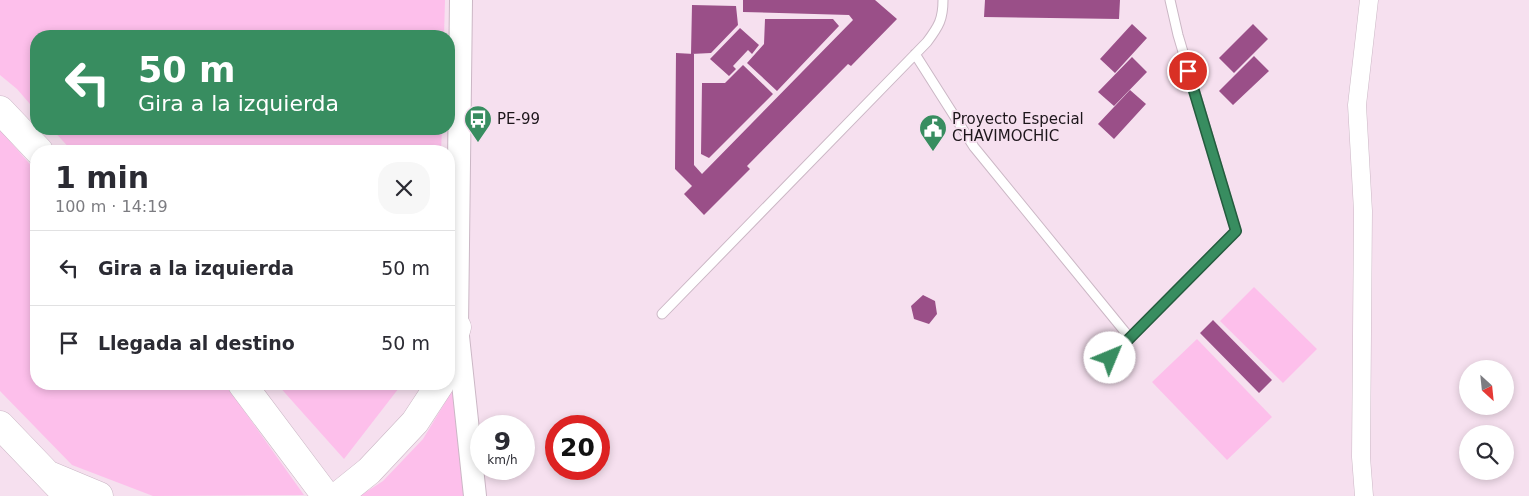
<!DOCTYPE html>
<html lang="es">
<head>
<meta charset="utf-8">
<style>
	body { margin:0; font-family:"DejaVu Sans",sans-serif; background:#f7f7f7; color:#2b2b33; height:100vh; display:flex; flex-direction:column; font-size:19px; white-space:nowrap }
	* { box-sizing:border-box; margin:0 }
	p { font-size:16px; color:#7c7c81 }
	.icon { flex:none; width:28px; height:28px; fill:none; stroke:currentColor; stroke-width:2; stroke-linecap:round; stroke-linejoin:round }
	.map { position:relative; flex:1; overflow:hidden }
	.panel { position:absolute; left:30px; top:145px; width:425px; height:245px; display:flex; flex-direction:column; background:#fff; border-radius:20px; box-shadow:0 2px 8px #0003 }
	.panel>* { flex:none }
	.guide { position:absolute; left:30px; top:30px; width:425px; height:105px; border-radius:20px; box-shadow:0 2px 8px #0003; background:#388d60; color:#fff; overflow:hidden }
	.needle { width:32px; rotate:153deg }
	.buttons { position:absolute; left:1459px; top:360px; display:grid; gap:10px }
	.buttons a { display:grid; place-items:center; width:55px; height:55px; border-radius:50%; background:#fff; box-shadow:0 2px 8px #0003; font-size:25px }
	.speed { position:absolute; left:470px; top:415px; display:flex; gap:10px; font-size:25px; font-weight:700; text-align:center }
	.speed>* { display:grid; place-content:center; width:65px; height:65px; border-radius:50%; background:#fff; box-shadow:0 2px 8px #0003; line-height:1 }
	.speed small { font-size:12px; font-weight:400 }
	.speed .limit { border:8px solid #d22; background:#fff; color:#111 }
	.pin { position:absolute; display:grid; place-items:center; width:42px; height:42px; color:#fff; margin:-21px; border:2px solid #fff; border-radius:50%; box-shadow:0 1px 5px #0007 }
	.me { position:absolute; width:55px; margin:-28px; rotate:45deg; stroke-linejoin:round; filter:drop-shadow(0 0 4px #0008) }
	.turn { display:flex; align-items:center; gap:18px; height:105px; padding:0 25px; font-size:22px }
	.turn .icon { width:65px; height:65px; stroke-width:2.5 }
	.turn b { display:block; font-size:35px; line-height:42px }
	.round { display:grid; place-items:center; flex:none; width:52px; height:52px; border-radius:20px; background:#f7f7f7 }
	.headline { display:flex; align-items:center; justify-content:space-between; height:85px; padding:0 25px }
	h1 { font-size:30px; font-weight:600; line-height:38px }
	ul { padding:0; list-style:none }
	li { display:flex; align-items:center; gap:15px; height:75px; padding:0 25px; border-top:1px solid #e1e1e2 }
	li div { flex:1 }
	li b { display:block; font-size:19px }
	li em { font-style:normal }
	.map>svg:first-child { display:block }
	.green { fill:#fdbfeb }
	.building { fill:#9a4f88 }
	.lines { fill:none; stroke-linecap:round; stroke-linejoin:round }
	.service-casing { stroke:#cbb7c5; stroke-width:11 }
	.minor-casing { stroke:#cbb7c5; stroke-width:19 }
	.tertiary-casing { stroke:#cbb7c5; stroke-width:24 }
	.trunk-casing { stroke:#cbb7c5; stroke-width:29 }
	.service { stroke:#fff; stroke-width:9 }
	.minor { stroke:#fff; stroke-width:18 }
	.tertiary { stroke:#fff; stroke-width:22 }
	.trunk { stroke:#fff; stroke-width:28 }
	.route-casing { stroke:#245c3e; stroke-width:12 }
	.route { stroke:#388d60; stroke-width:9 }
	.labels { text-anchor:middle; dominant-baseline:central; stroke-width:4; stroke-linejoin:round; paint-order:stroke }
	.poi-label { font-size:15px; fill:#1d161b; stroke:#f6e0ef; text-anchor:start }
</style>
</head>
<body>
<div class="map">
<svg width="1529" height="496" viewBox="0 0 1529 496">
	<rect width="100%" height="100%" fill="#f6e0ef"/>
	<path class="green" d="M0 0H445L444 36H36V111L17 89 0 75Z
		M52 129H442L441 151H72Z
		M0 130 36 171V384H225L304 495 153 496 72 465 0 391Z
		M1254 287 1317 349 1283 383 1220 321Z
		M1197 339 1272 417 1227 460 1152 382Z
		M277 384H402L344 459Z
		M455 386 470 496H360L383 481 423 439Z"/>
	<path class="building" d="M743 0H875L897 19 851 66 848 64 747 166 750 169 704 215 684 194 692 186 675 169 676 53 694 54V165L702 174 853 20 849 15 743 12Z
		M985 0H1120L1119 19 984 17Z
		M692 5 736 6 738 25 711 53 691 54Z
		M765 19H833L839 26 777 91 747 63 764 44Z
		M1132 24 1147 38 1115 73 1100 59Z
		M1253 24 1268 39 1234 73 1219 58Z
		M740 28 759 45 752 54 748 50 733 66 736 69 729 76 710 59Z
		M1254 56 1269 71 1233 105 1219 91Z
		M1132 57 1147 72 1114 106 1098 92Z
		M743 65 773 94 709 158 701 154 702 83H725Z
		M1130 90 1146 104 1114 139 1098 124Z
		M923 295 935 301 937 314 929 324 914 319 911 306Z
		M1213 320 1272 380 1259 393 1200 333Z"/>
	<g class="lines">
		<g class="service-casing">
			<path id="service" d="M915 54 974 147 1130 338
				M662 314 927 42C939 26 943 19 943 0
				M1110 358 1236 231 1178 35 1170 0"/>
		</g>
		<g class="minor-casing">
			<path id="minor" d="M1364 496 1361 457 1363 211 1357 105 1369 0"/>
		</g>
		<g class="tertiary-casing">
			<path id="tertiary" d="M461 0 457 327 475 496"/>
		</g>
		<g class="trunk-casing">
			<path id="trunk" d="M0 110 39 151
				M449 355 457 327
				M242 384 326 496
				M0 425 68 496
				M51 476 99 496
				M338 496 369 471 415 422 440 384"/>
		</g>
		<use href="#service" class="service"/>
		<use href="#minor" class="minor"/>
		<use href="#tertiary" class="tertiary"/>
		<use href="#trunk" class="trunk"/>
	</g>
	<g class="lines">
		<g class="route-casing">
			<path id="route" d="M1110 358 1236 231 1188 71"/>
		</g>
		<use href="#route" class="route"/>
	</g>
	<defs>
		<g id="bus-pin" transform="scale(1.4375)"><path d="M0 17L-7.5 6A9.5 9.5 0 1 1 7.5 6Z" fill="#388d60" stroke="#f6e0ef"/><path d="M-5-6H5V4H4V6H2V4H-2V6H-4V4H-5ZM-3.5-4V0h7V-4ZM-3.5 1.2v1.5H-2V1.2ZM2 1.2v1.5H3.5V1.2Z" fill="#fff"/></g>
		<g id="civic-pin" transform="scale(1.4375)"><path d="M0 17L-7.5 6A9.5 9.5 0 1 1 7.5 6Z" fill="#388d60" stroke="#f6e0ef"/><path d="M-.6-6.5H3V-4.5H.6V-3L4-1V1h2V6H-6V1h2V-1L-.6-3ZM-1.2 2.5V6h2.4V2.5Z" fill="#fff"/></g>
	</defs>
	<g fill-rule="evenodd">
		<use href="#bus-pin" x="478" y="119"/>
		<use href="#civic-pin" x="933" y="128"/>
	</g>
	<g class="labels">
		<g class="poi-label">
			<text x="497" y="119">PE-99</text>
			<text x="952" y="119">Proyecto Especial<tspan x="952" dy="17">CHAVIMOCHIC</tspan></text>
		</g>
	</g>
</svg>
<div class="buttons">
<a><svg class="needle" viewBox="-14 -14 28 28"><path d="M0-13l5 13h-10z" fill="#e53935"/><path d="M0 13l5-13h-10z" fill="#7c7c81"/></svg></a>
<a><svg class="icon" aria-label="search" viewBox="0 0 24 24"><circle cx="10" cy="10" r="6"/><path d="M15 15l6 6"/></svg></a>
</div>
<div class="speed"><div>9<small>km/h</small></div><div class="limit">20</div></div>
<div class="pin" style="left:1188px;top:71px;background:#d93025"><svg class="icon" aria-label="arrive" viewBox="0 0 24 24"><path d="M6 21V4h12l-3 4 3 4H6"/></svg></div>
<svg class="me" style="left:1110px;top:358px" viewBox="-20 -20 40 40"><circle r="19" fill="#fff"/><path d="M0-13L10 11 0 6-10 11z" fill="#388d60"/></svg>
<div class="guide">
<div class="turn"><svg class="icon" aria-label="left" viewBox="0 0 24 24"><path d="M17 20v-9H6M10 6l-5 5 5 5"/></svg><div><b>50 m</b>Gira a la izquierda</div></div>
</div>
<section class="panel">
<div class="headline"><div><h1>1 min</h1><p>100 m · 14:19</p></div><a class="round"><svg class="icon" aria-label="close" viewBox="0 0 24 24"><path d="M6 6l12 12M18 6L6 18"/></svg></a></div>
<ul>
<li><svg class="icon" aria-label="left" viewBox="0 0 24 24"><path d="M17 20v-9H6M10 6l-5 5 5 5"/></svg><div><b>Gira a la izquierda</b></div><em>50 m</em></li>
<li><svg class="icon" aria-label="arrive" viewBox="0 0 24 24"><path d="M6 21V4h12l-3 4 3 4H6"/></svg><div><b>Llegada al destino</b></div><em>50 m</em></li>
</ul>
</section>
</div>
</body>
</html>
